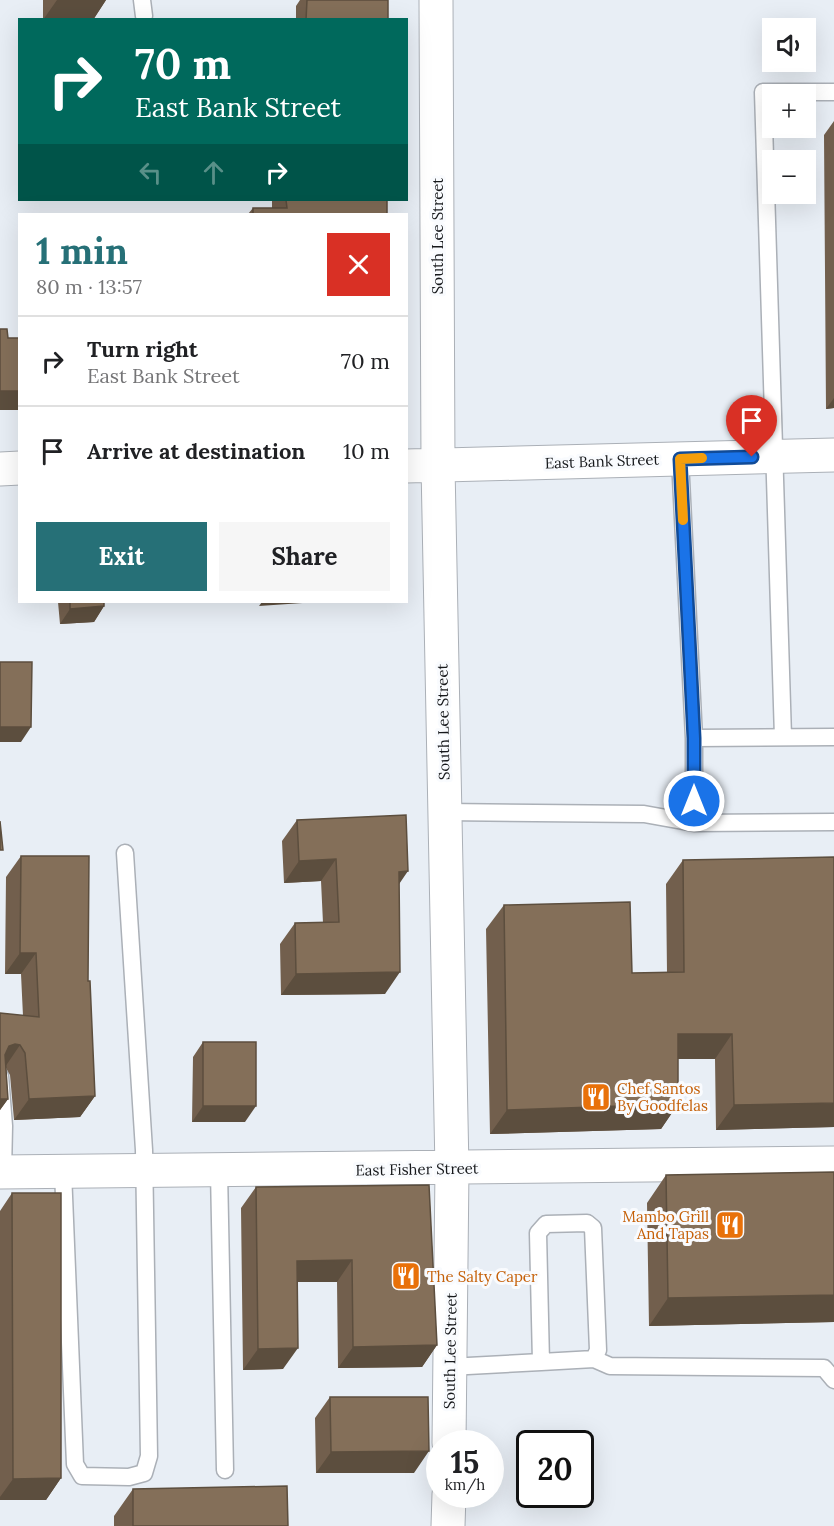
<!DOCTYPE html>
<html lang="en">
<head>
<meta charset="utf-8">
<style>
	body { margin:0; font-family:Lora,serif; background:#f6f6f6; color:#202124; height:100vh; display:flex; flex-direction:column; font-size:22px; white-space:nowrap }
	* { box-sizing:border-box; margin:0 }
	p { font-size:20px; color:#757577 }
	.icon { flex:none; width:33px; height:33px; fill:none; stroke:currentColor; stroke-width:2; stroke-linecap:round; stroke-linejoin:round }
	.map { position:relative; flex:1; overflow:hidden }
	.drawer { position:absolute; left:18px; top:213px; width:390px; height:390px; display:flex; flex-direction:column; background:#fff; border-radius:0px; box-shadow:0 6px 24px #0002 }
	.drawer>* { flex:none }
	.guide { position:absolute; left:18px; top:18px; width:390px; height:183px; border-radius:0px; box-shadow:0 6px 24px #0002; background:#00695c; color:#fff; overflow:hidden }
	.fabs { position:absolute; left:762px; top:18px; display:grid; gap:12px }
	.fabs a { display:grid; place-items:center; width:54px; height:54px; border-radius:0px; background:#fff; box-shadow:0 6px 24px #0002; font-size:30px }
	.speed { position:absolute; left:426px; top:1430px; display:flex; gap:12px; font-size:30px; font-weight:700; text-align:center }
	.speed>* { display:grid; place-content:center; width:78px; height:78px; border-radius:50%; background:#fff; box-shadow:0 6px 24px #0002; line-height:1 }
	.speed small { font-size:15px; font-weight:400 }
	.speed .limit { border:3px solid #111; border-radius:9px; background:#fff; color:#111 }
	.pin { position:absolute; display:grid; place-items:center; width:51px; height:51px; color:#fff; margin:-62px -26px; border-radius:50% 50% 50% 0; rotate:-45deg; box-shadow:0 0 6px #0007 }
	.pin .icon { rotate:45deg }
	.me { position:absolute; width:66px; margin:-33px; rotate:0deg; stroke-linejoin:round; filter:drop-shadow(0 0 4px #0008) }
	.turn { display:flex; align-items:center; gap:21px; height:126px; padding:0 18px; font-size:27px }
	.turn .icon { width:78px; height:78px; stroke-width:2.5 }
	.turn b { display:block; font-size:42px; line-height:51px }
	.lanes { display:flex; align-items:center; height:57px; padding:0 18px; background:#0003; justify-content:center; gap:30px; direction:ltr }
	.lanes .off { opacity:.35 }
	.round { display:grid; place-items:center; flex:none; width:63px; height:63px; border-radius:0px; background:#f6f6f6 }
	.overview { display:flex; align-items:center; justify-content:space-between; height:102px; padding:0 18px }
	h1 { font-size:36px; font-weight:700; line-height:45px; color:#267077 }
	.primary-button { display:flex; gap:12px; margin-top:auto; padding:12px 18px }
	.primary-button a { flex:1; height:69px; border-radius:0px; background:#267077; color:#fff; font-size:24px; font-weight:700; line-height:69px; text-align:center }
	.primary-button a+a { background:#f6f6f6; color:#202124 }
	ul { padding:0; list-style:none }
	li { display:flex; align-items:center; gap:18px; height:90px; padding:0 18px; border-top:2px solid #e0e0e0 }
	li div { flex:1 }
	li b { display:block; font-size:22px }
	li em { font-style:normal }
	.map>svg:first-child { display:block }
	.lines { fill:none; stroke-linecap:round; stroke-linejoin:round }
	.lane-casing { stroke:#abb0b7; stroke-width:19 }
	.street-casing { stroke:#abb0b7; stroke-width:35 }
	.lane { stroke:#fff; stroke-width:16 }
	.street { stroke:#fff; stroke-width:33 }
	.wall { fill:#725f4d }
	.shaded-wall { fill:#5c4e3e }
	.building { fill:#846f59; stroke:#5c4e3e; stroke-width:1.5 }
	.route-casing { stroke:#114b97; stroke-width:15 }
	.route { stroke:#1a73e8; stroke-width:10 }
	.slow { stroke:#f59e0b; stroke-width:10 }
	.labels { text-anchor:middle; dominant-baseline:central; stroke-width:6; stroke-linejoin:round; paint-order:stroke }
	.street-label { font-size:15px; fill:#16181b; stroke:#f9fbfe }
	.food-label { font-size:15px; fill:#c56008; stroke:#f9fbfe; text-anchor:start }
</style>
</head>
<body>
<div class="map">
<svg width="834" height="1526" viewBox="0 0 834 1526">
	<rect width="100%" height="100%" fill="#e8eef5"/>
	<g class="lines">
		<g class="lane-casing">
			<path id="lane" d="M142 0 144 16
				M680 459 694 738
				M783 737 763 92H834
				M445 812 644 814 694 823V738L834 737
				M694 823 834 822
				M0 1076 4 1126 3 1172
				M219 1171 225 1470
				M63 1172 75 1464 82 1476 129 1477 144 1473 149 1456 144 1150 125 853
				M594 1359 610 1366 824 1368 834 1380
				M449 1367 541 1362 538 1233 546 1224 587 1223 593 1228 598 1350 594 1359 541 1362"/>
		</g>
		<g class="street-casing">
			<path id="street" d="M436 0 438 466 452 1169 449 1443
				M406 466 834 455
				M0 469 20 468
				M0 1172 834 1163
				M448 1526 449 1494"/>
		</g>
		<use href="#lane" class="lane"/>
		<use href="#street" class="street"/>
	</g>
	<path class="wall" d="M43 0H106L93 20H43Z
		M300 0H388V20H296V6Z
		M834 121V408L826 409 824 135Z
		M272 200H387V214H248L253 208H272Z
		M58 602H104V606L94 622 60 624Z
		M297 820 399 885 385 994 281 995 280 944 295 923H323L321 881 284 883 282 841Z
		M21 856 88 981 95 1096 80 1117 14 1120 10 1075 6 1068 8 1099 0 1110V1013L23 1016 21 974H5L6 877Z
		M683 860 834 1127 716 1130 715 1059H678V1104L661 1129 490 1134 486 929 504 905 632 973H667L666 884Z
		M203 1042 245 1122H192L193 1057Z
		M834 1172V1322L649 1326 647 1203 666 1175Z
		M429 1185 437 1345 422 1367 338 1368 337 1282H297L283 1369 243 1370 241 1208 256 1187Z
		M12 1193 61 1478 46 1500H0V1211Z
		M330 1397 414 1473H316L315 1418Z
		M133 1489 288 1526H114V1516Z"/>
	<path class="shaded-wall" d="M57 0H106L93 20H43Z
		M0 391H20V410H0Z
		M834 398V408L826 409Z
		M262 602H317L259 606Z
		M104 606 94 622 60 624 70 609Z
		M0 727H31L21 742H0Z
		M336 859 321 881 284 883 299 861Z
		M408 871 393 893 399 872Z
		M20 953H36L21 974H5Z
		M400 972 385 994 281 995 296 974Z
		M678 1034H732L715 1059H661Z
		M15 1044 20 1045 5 1067 0 1066 9 1046Z
		M95 1096 80 1117 14 1120 29 1099Z
		M0 1099H8L0 1110Z
		M834 1103V1127L716 1130 734 1105Z
		M678 1104 661 1129 490 1134 507 1110Z
		M203 1106H256L245 1122H192Z
		M352 1260 337 1282H282L297 1261Z
		M834 1295V1322L649 1326 668 1298Z
		M437 1345 422 1367 338 1368 353 1347Z
		M298 1348 283 1369 243 1370 258 1349Z
		M429 1451 414 1473H316L331 1452Z
		M61 1478 46 1500H0V1497L13 1479Z"/>
	<path class="building" d="M307 0H388V20H306Z
		M286 200H387V214H253V208H287Z
		M0 329H7L8 338H20V391H0Z
		M70 602H104V606L70 609Z
		M0 662H32L31 727H0Z
		M406 815 408 871 399 872 400 972 296 974 295 923 339 922 336 859 299 861 297 820Z
		M0 821 3 850H0Z
		M21 856H89L88 981H90L95 1096 29 1099 25 1053 20 1045 15 1044 9 1046 5 1055 8 1099H0V1013L39 1017 36 953H20Z
		M834 857V1103L734 1105 732 1034H678V1104L507 1110 504 905 630 902 632 973 684 972 683 860Z
		M203 1042H256V1106H203Z
		M834 1172V1295L668 1298 666 1175Z
		M429 1185 437 1345 353 1347 352 1260 297 1261 298 1348 258 1349 256 1187Z
		M12 1193H61V1478L13 1479Z
		M330 1397H428L429 1451 331 1452Z
		M287 1486 288 1526H133V1489Z"/>
	<g class="lines">
		<g class="route-casing">
			<path id="route" d="M694 801V738L680 459 752 457"/>
		</g>
		<use href="#route" class="route"/>
		<path class="slow" d="M683 520 680 459 702 458"/>
	</g>
	<defs>
		<g id="restaurant-square" transform="scale(1.5)"><rect x="-9" y="-9" width="18" height="18" rx="4" fill="#e8710a" stroke="#f9fbfe"/><path d="M-5-6h1v4h1v-4h1v4h1v-4h1v5L-1.5 .5V6h-2V.5L-5-1ZM5-6V6H3V1.5H1.5Q1.5-4 5-6Z" fill="#fff"/></g>
	</defs>
	<g fill-rule="evenodd">
		<use href="#restaurant-square" x="596" y="1097"/>
		<use href="#restaurant-square" x="730" y="1225"/>
		<use href="#restaurant-square" x="406" y="1276"/>
	</g>
	<g class="labels">
		<g class="street-label">
			<text transform="translate(437 236) rotate(-90)">South Lee Street</text>
			<text transform="translate(602 461) rotate(-2)">East Bank Street</text>
			<text transform="translate(443 722) rotate(-91)">South Lee Street</text>
			<text transform="translate(417 1169) rotate(-1)">East Fisher Street</text>
			<text transform="translate(450 1351) rotate(-89)">South Lee Street</text>
		</g>
		<g class="food-label">
			<text x="617" y="1088">Chef Santos<tspan x="617" dy="17">By Goodfelas</tspan></text>
			<text x="709" y="1216" text-anchor="end">Mambo Grill<tspan x="709" dy="17">And Tapas</tspan></text>
			<text x="427" y="1276">The Salty Caper</text>
		</g>
	</g>
</svg>
<div class="fabs">
<a><svg class="icon" aria-label="sound" viewBox="0 0 24 24"><path d="M4 9h4l5-4v14l-5-4H4zM17 9q2 3 0 6"/></svg></a>
<a>+</a>
<a>−</a>
</div>
<div class="speed"><div>15<small>km/h</small></div><div class="limit">20</div></div>
<div class="pin" style="left:752px;top:457px;background:#d93025"><svg class="icon" aria-label="arrive" viewBox="0 0 24 24"><path d="M6 21V4h12l-3 4 3 4H6"/></svg></div>
<svg class="me" style="left:694px;top:801px" viewBox="-20 -20 40 40"><circle r="17" fill="#1a73e8" stroke="#fff" stroke-width="3"/><path d="M0-11L8 9 0 5-8 9z" fill="#fff"/></svg>
<div class="guide">
<div class="turn"><svg class="icon" aria-label="right" viewBox="0 0 24 24"><path d="M7 20v-9h11M14 6l5 5-5 5"/></svg><div><b>70 m</b>East Bank Street</div></div>
<div class="lanes"><svg class="icon off" aria-label="left" viewBox="0 0 24 24"><path d="M17 20v-9H6M10 6l-5 5 5 5"/></svg><svg class="icon off" aria-label="ahead" viewBox="0 0 24 24"><path d="M12 20V5M6 11l6-6 6 6"/></svg><svg class="icon" aria-label="right" viewBox="0 0 24 24"><path d="M7 20v-9h11M14 6l5 5-5 5"/></svg></div>
</div>
<section class="drawer">
<div class="overview"><div><h1>1 min</h1><p>80 m · 13:57</p></div><a class="round" style="background:#d93025;color:#fff"><svg class="icon" aria-label="close" viewBox="0 0 24 24"><path d="M6 6l12 12M18 6L6 18"/></svg></a></div>
<ul>
<li><svg class="icon" aria-label="right" viewBox="0 0 24 24"><path d="M7 20v-9h11M14 6l5 5-5 5"/></svg><div><b>Turn right</b><p>East Bank Street</p></div><em>70 m</em></li>
<li><svg class="icon" aria-label="arrive" viewBox="0 0 24 24"><path d="M6 21V4h12l-3 4 3 4H6"/></svg><div><b>Arrive at destination</b></div><em>10 m</em></li>
</ul>
<div class="primary-button"><a>Exit</a><a>Share</a></div>
</section>
</div>
</body>
</html>
